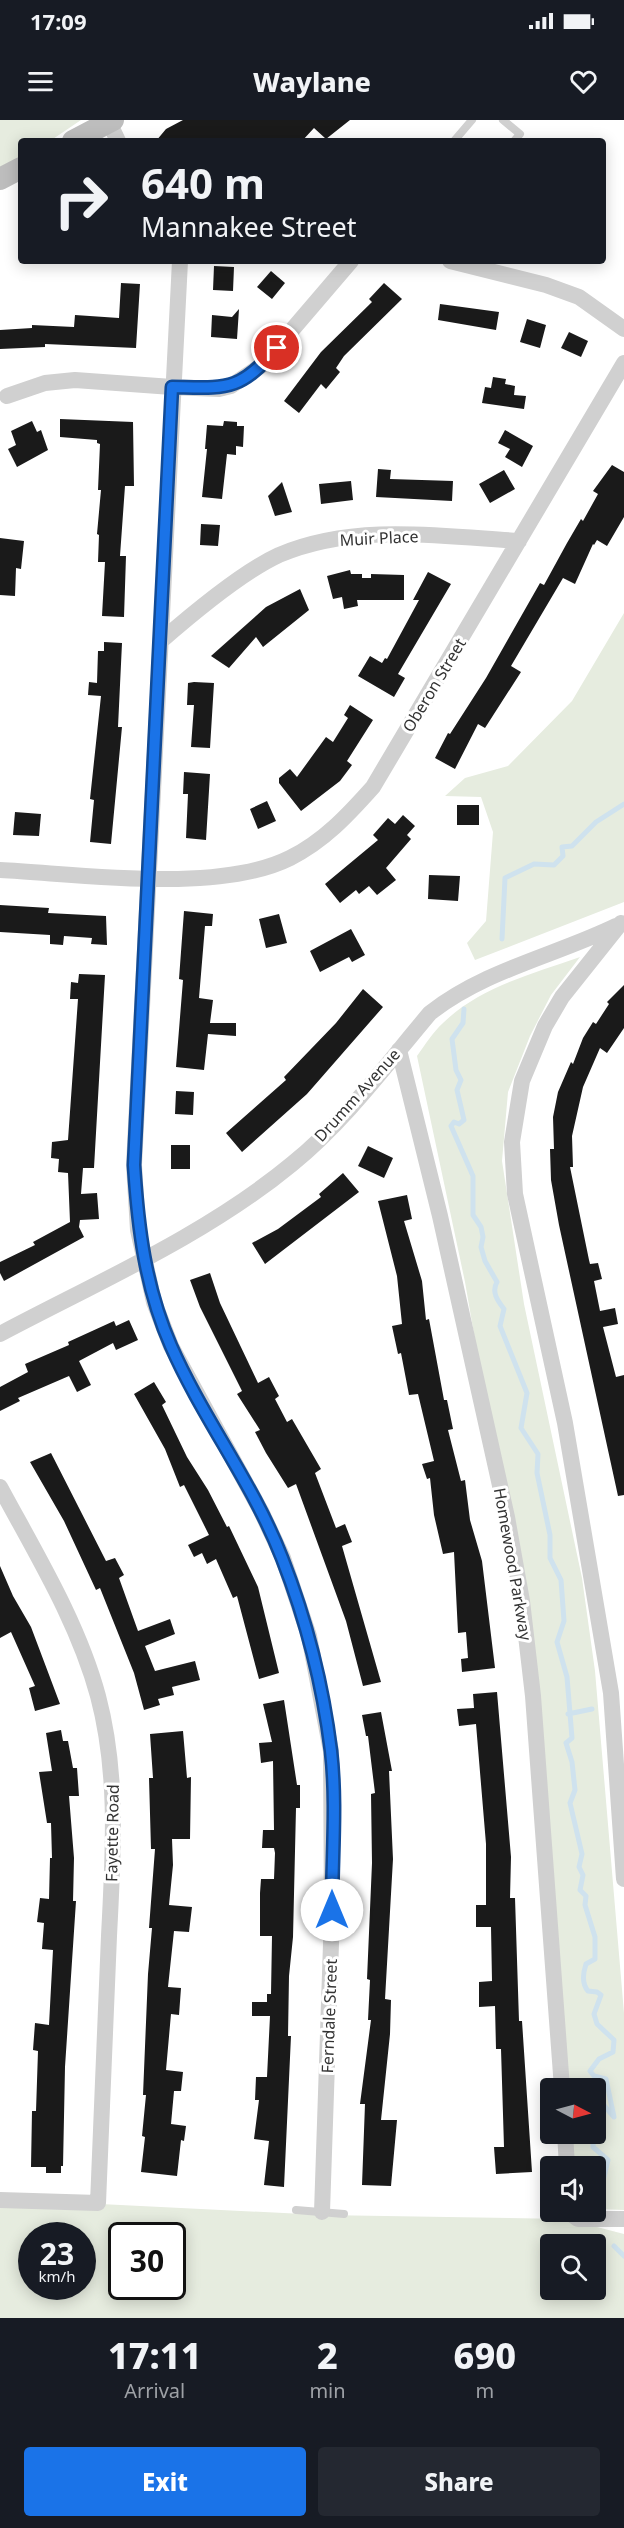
<!DOCTYPE html>
<html lang="en">
<head>
<meta charset="utf-8">
<style>
	body { margin:0; font-family:"Noto Sans",sans-serif; background:#242831; color:#f1f3f6; height:100vh; display:flex; flex-direction:column; font-size:22px; white-space:nowrap }
	* { box-sizing:border-box; margin:0 }
	p { font-size:20px; color:#9ea1a6 }
	.icon { flex:none; width:33px; height:33px; fill:none; stroke:currentColor; stroke-width:2; stroke-linecap:round; stroke-linejoin:round }
	.map { position:relative; height:2198px; overflow:hidden }
	.panel { display:flex; flex-direction:column; background:#171b24; flex:1 }
	.panel>* { flex:none }
	.banner { position:absolute; left:18px; top:18px; width:588px; height:126px; border-radius:6px; box-shadow:0 3px 15px #0003; background:#171b24; color:#f1f3f6; overflow:hidden }
	.needle { width:39px; rotate:96deg }
	.fabs { position:absolute; left:540px; top:1958px; display:grid; gap:12px }
	.fabs a { display:grid; place-items:center; width:66px; height:66px; border-radius:6px; background:#171b24; box-shadow:0 3px 15px #0003; font-size:30px }
	.speed { position:absolute; left:18px; top:2102px; display:flex; gap:12px; font-size:30px; font-weight:700; text-align:center }
	.speed>* { display:grid; place-content:center; width:78px; height:78px; border-radius:50%; background:#171b24; box-shadow:0 3px 15px #0003; line-height:1 }
	.speed small { font-size:15px; font-weight:400 }
	.speed .limit { border:3px solid #111; border-radius:9px; background:#fff; color:#111 }
	.pin { position:absolute; display:grid; place-items:center; width:51px; height:51px; color:#fff; margin:-26px; border:3px solid #fff; border-radius:50%; box-shadow:0 2px 6px #0007 }
	.me { position:absolute; width:66px; margin:-33px; rotate:0deg; stroke-linejoin:round; filter:drop-shadow(0 0 4px #0008) }
	.turn { display:flex; align-items:center; gap:21px; height:126px; padding:0 24px; font-size:27px }
	.turn .icon { width:78px; height:78px; stroke-width:2.5 }
	.turn b { display:block; font-size:42px; line-height:51px }
	.eta { display:flex; justify-content:space-evenly; align-items:center; height:102px; text-align:center }
	.eta b { font-size:36px; font-weight:800; line-height:42px }
	.cta { display:flex; gap:12px; margin-top:auto; padding:12px 24px }
	.cta a { flex:1; height:69px; border-radius:6px; background:#1a73e8; color:#fff; font-size:24px; font-weight:800; line-height:69px; text-align:center }
	.cta a+a { background:#242831; color:#f1f3f6 }
	.status { display:flex; justify-content:space-between; align-items:center; height:42px; padding:0 30px; background:#171b24; direction:ltr }
	.status svg { height:16px; fill:currentColor }
	header { display:flex; justify-content:space-between; align-items:center; height:78px; padding:0 24px; background:#171b24; font-size:27px; font-weight:800 }
	.map>svg:first-child { display:block }
	.green { fill:#e6ecdf; fill-rule:evenodd }
	.lines { fill:none; stroke-linecap:round; stroke-linejoin:round }
	.stream { stroke:#cfe2ee; stroke-width:5 }
	.building { fill:#1a1a1a }
	.service { stroke:#d0d0d0; stroke-width:8 }
	.minor { stroke:#d0d0d0; stroke-width:16 }
	.secondary { stroke:#bdbdbd; stroke-width:22 }
	.route-casing { stroke:#114b97; stroke-width:15 }
	.route { stroke:#1a73e8; stroke-width:10 }
	.labels { text-anchor:middle; dominant-baseline:central; stroke-width:6; stroke-linejoin:round; paint-order:stroke }
	.street-label { font-size:16px; fill:#333; stroke:#fff }
</style>
</head>
<body>
<div class="status"><b>17:09</b><svg viewBox="0 0 49 12"><path d="M0 12V9h3v3zM5 12V6h3v6zM10 12V3h3v9zM15 12V0h3v12zM26 1h20v11H26zM47 4h2v5h-2z"/></svg></div>
<header><svg class="icon" aria-label="menu" viewBox="0 0 24 24"><path d="M4 6h16M4 12h16M4 18h16"/></svg>Waylane<svg class="icon" aria-label="heart" viewBox="0 0 24 24"><path d="M12 20l-8-8c-3-5 5-10 8-4 3-6 11-1 8 4z"/></svg></header>
<div class="map">
<svg width="624" height="2198" viewBox="0 0 624 2198">
	<rect width="100%" height="100%" fill="#fff"/>
	<path class="green" d="M0 0H81L50 21H21V39L0 50Z
		M624 493V782L475 840 467 823 486 801 493 712 481 677 445 676 465 658 508 646 572 581Z
		M580 837 551 875 530 916 508 972 502 1041 524 1184 582 1458 595 1551 624 1893V2090L596 2089V2046H574L572 2013H596V1968H568L541 1601 465 1162 417 936C425 925 433 912 443 903 480 867 532 854 580 837Z
		M0 2079 323 2095 566 2099 624 2114V2198H0ZM32 2115H82V2166H32ZM122 2115H172V2166H122ZM550 2124H596V2169H550Z"/>
	<g class="lines">
		<path class="stream" d="M502 819 505 758 534 744 554 745 563 736 562 727 572 726 596 702 624 684
			M464 889 463 903 452 919 456 950 461 960 457 970 464 1000 459 1004 454 1002 451 1006 473 1056V1095L481 1107 483 1117 481 1127 485 1141 497 1162C491 1172 498 1181 504 1189L500 1206 527 1273 521 1308 538 1334 537 1353 550 1415V1438L561 1460 564 1501 557 1522 567 1557 572 1618 566 1623 572 1642 575 1670 570 1683 582 1734 579 1747 583 1755 580 1770 586 1776 585 1785 595 1817V1839L586 1844C583 1853 582 1864 588 1871L597 1872 601 1875 594 1894 597 1904 614 1920 613 1932 599 1939 590 1951 594 1956 606 1959 614 1997 601 1982 596 1986 600 2005 596 2011
			M568 1594 592 1589
			M594 2013 593 2027 608 2040 603 2061V2079
			M614 2126 624 2136"/>
	</g>
	<path class="building" d="M183 0H350L326 19 314 8 302 21H156L166 9Z
		M214 146 234 147 233 171 213 170Z
		M271 151 285 163 272 179 257 167Z
		M121 163 140 164 136 228 45 224V227L0 229V210L32 208V205L74 207 75 195 119 198Z
		M384 163 402 179 344 236 336 248 340 252 326 269 321 264 299 293 284 281 321 232 372 182 369 179Z
		M440 184 499 192 496 210 438 200Z
		M239 189 237 219 211 217 212 195 232 197Z
		M527 199 546 205 540 228 520 222Z
		M569 212 588 221 581 237 561 228Z
		M493 257 506 259 505 264 515 266 514 275 526 276 524 289 482 283 485 267 491 268Z
		M60 299 133 302 134 366H125L120 436H126L124 497 102 496 105 442H98L99 415 97 414 101 370H98L100 324 97 323V320L60 317Z
		M32 301 37 312 41 310 48 330 17 347 8 329 16 325 11 311Z
		M224 301 237 302V306H244L243 327 236 326V335L227 334 222 379 202 377 207 329H205L207 305 223 306Z
		M505 310 533 326 522 347 505 337 510 329 498 323Z
		M612 345 624 352V397L607 426 597 420 594 425 593 424 575 464 563 458 511 546 521 552 485 608 478 604 455 649 435 638 448 613 450 614 486 558 540 463 544 465 567 423 581 399 583 401 598 374 593 371Z
		M378 349 391 350 390 359 453 361 452 381 376 377Z
		M504 350 515 369 490 383 479 364Z
		M351 361 353 380 321 384 319 364Z
		M282 362 292 392 275 396 268 376Z
		M201 404 220 405 218 426 200 425Z
		M0 418 24 421 21 449 16 448 15 476 0 475Z
		M350 450 351 454H362V458H371V454L404 455V480H357L358 486 344 489 342 477 333 479 327 456Z
		M428 452 451 464 398 554 405 558 394 577 358 556 370 536 382 543 385 538 387 539 419 480H413Z
		M300 469 309 490 263 527 256 517 229 548 211 536 266 487Z
		M104 522 122 523 118 607H122L111 724 90 722 94 680 90 679 101 576 88 575 89 562 97 563 98 531H104Z
		M194 562 214 563 210 628 191 627 194 585H187L188 563Z
		M350 585 373 600 347 641 352 645 340 661 301 691 279 663V658L290 649 297 657 326 617 333 622 348 598 344 595Z
		M184 652 210 654 206 720 186 718 188 674H183Z
		M267 681 276 701 258 709 250 689Z
		M457 685H479V705H457Z
		M15 692 41 694 39 716 13 715Z
		M403 695 415 706 407 715 411 719 386 748 396 760 377 775 369 766 359 774 356 770 340 783 325 764 378 720 373 715 388 698 395 704Z
		M429 755 460 756 458 781 428 779Z
		M0 785 49 788 48 793 106 796 107 825 91 824 92 818 64 816 63 825 50 824V815L0 812Z
		M184 791 213 794 212 806H205L199 878 213 880 210 903H236V916L208 914 204 950 176 947 183 860 179 859Z
		M279 794 287 823 266 828 259 799Z
		M351 809 365 835 352 842 349 837 320 852 310 831Z
		M79 854 105 855 94 1048H83L81 1074 97 1073 99 1099 80 1100 79 1107 84 1117 4 1161 0 1153V1142L35 1125 33 1122 70 1102 68 1053 58 1052 59 1039 51 1038 52 1022 68 1020 78 879H70L71 862 78 863Z
		M624 865V908L607 933 600 928 583 967 572 1016 573 1047H570L589 1140 590 1144 598 1143 602 1159 594 1161 600 1191 615 1188 618 1204 603 1207 616 1257 624 1255V1375L618 1376 559 1105 551 1060 550 1029H554L553 997 558 972 571 942 573 944 583 918 593 902 596 904 609 884 607 882Z
		M363 869 383 887 307 974 242 1032 226 1013 286 960 284 957 336 903Z
		M176 971 194 972 193 995 175 994Z
		M171 1025H190V1049H171Z
		M368 1026 393 1038 384 1058 358 1046Z
		M343 1053 359 1072 265 1144 252 1123 278 1109 321 1077 319 1074Z
		M407 1075 412 1099 404 1101 422 1161 426 1200 429 1199 444 1280H447L453 1309 448 1310 461 1361 465 1360 470 1400 482 1441 495 1548 462 1552 461 1539 468 1538 466 1512 458 1513 454 1432 443 1434 434 1395 430 1358 427 1359 422 1344 434 1341 418 1274 409 1275 401 1233 398 1234 392 1206 402 1204 397 1156 378 1081Z
		M210 1153 220 1183 258 1263 269 1257 279 1276 275 1279 287 1302 292 1299 321 1349 315 1353 336 1408 345 1404 352 1422 342 1426 381 1562 363 1566 346 1501 296 1364 288 1368 266 1333 255 1312 260 1310 237 1274 242 1271 200 1187 190 1160Z
		M129 1200 138 1220 116 1230 113 1223 79 1241 91 1265 77 1272 69 1256 18 1278 20 1281 0 1291V1267L28 1252 25 1244 69 1225 68 1222 114 1201 116 1206Z
		M154 1262 166 1282 162 1285 187 1337 208 1370 227 1407 229 1406 258 1467 279 1553 259 1559 237 1476 233 1478 216 1439 207 1444 202 1433 194 1437 188 1425 209 1415 184 1365 180 1367 165 1329 134 1274Z
		M51 1333 106 1441 115 1438 124 1455 119 1458 138 1511 170 1499 175 1514 145 1526 155 1551 195 1541 200 1560 172 1567 174 1575 158 1579 160 1585 144 1590 134 1553 100 1468 96 1470 64 1401 30 1342Z
		M0 1446 13 1476 31 1507 60 1584 35 1591 29 1568 35 1566 11 1512 0 1518Z
		M497 1572 511 1737 510 1778H515L519 1901H522L532 2052 496 2054 494 2027H504L501 1929H496L495 1886 479 1887V1862L492 1861 491 1807H476V1785H486V1724L476 1604 459 1606 457 1589 474 1588 473 1574Z
		M284 1580 297 1665H300V1688H296L293 1817 289 1856 288 1916H291L284 2067 264 2065 269 2021 254 2019 259 1980H255L256 1957H267L270 1896H252V1882H267V1874H271L272 1816H260V1773L261 1759H274L275 1733 274 1728H262L263 1710H274L273 1641 261 1643 259 1623 272 1622 263 1584Z
		M381 1592 392 1651H389L393 1739 385 1879 391 1880 390 1914 381 2000H397L391 2066 362 2065 365 1984H360L371 1900H368L370 1860 367 1859 372 1743 371 1674 375 1673 368 1616H366L362 1595Z
		M61 1610 63 1621H68L73 1648H77L79 1676H69L74 1738 73 1781H76L65 1947 63 2046H61V2053H46V2047H31L32 1991H36L38 1931 33 1930 35 1903 49 1905 53 1830 42 1829 44 1803 37 1802 40 1778 49 1779 50 1738H52L51 1703H47L39 1652 52 1651 46 1613Z
		M183 1611 187 1658 191 1657 190 1719H172L173 1745 169 1785 192 1787 189 1812 174 1811 168 1867 181 1868 179 1895 171 1894 166 1950 183 1952 181 1971H174L171 2004 186 2006 184 2021 181 2020 177 2056 141 2052 145 2017 142 2016 146 1975H143L148 1854 152 1808H149L155 1729H151L149 1658H153L150 1614Z"/>
	<g class="lines">
		<path class="service" d="M503 0 520 14 514 21
			M454 21 472 0
			M296 2090 344 2094
			M546 2094H571"/>
		<path class="minor" d="M109 2 118 21
			M180 141 134 1045 138 1110 154 1182 171 1226 261 1391 283 1438 309 1516 331 1631 332 1794 322 2092
			M450 141 546 165 579 177 624 209
			M7 276 45 263 75 260 172 267 219 269 231 266 262 245 351 141
			M161 521C192 494 242 452 279 435 354 403 440 416 519 421
			M0 750C81 754 218 774 290 738 324 721 348 695 373 667L624 243
			M621 803 562 877 545 906 522 961 512 1022 515 1074 565 1303 611 1573 624 1759
			M399 930 440 1096 507 1397 522 1481 533 1576 562 1968
			M0 1214C98 1162 206 1115 292 1044 345 1001 386 945 430 893 485 850 554 836 616 806
			M0 1367C36 1434 78 1502 98 1576 119 1655 113 1735 109 1816 106 1905 101 1994 98 2083L0 2080
			M565 2013 567 2046
			M570 2091 571 2094 578 2099H624"/>
		<path class="secondary" d="M73 21 113 0
			M0 59 21 48"/>
	</g>
	<g class="lines">
		<g class="route-casing">
			<path id="route" d="M277 228C239 272 227 268 172 267L134 1045C138 1107 145 1167 171 1226 203 1299 253 1363 282 1438 306 1499 323 1566 331 1631 337 1683 332 1737 332 1790"/>
		</g>
		<use href="#route" class="route"/>
	</g>
	<g class="labels">
		<g class="street-label">
			<text transform="translate(379 418) rotate(-3)">Muir Place</text>
			<text transform="translate(434 565) rotate(-59)">Oberon Street</text>
			<text transform="translate(357 975) rotate(-48)">Drumm Avenue</text>
			<text transform="translate(513 1444) rotate(80)">Homewood Parkway</text>
			<text transform="translate(112 1713) rotate(-89)">Fayette Road</text>
			<text transform="translate(329 1896) rotate(-88)">Ferndale Street</text>
		</g>
	</g>
</svg>
<div class="fabs">
<a><svg class="needle" viewBox="-14 -14 28 28"><path d="M0-13l5 13h-10z" fill="#e53935"/><path d="M0 13l5-13h-10z" fill="#9ea1a6"/></svg></a>
<a><svg class="icon" aria-label="sound" viewBox="0 0 24 24"><path d="M4 9h4l5-4v14l-5-4H4zM17 9q2 3 0 6"/></svg></a>
<a><svg class="icon" aria-label="search" viewBox="0 0 24 24"><circle cx="10" cy="10" r="6"/><path d="M15 15l6 6"/></svg></a>
</div>
<div class="speed"><div>23<small>km/h</small></div><div class="limit">30</div></div>
<div class="pin" style="left:277px;top:228px;background:#d93025"><svg class="icon" aria-label="arrive" viewBox="0 0 24 24"><path d="M6 21V4h12l-3 4 3 4H6"/></svg></div>
<svg class="me" style="left:332px;top:1790px" viewBox="-20 -20 40 40"><circle r="19" fill="#fff"/><path d="M0-13L10 11 0 6-10 11z" fill="#1a73e8"/></svg>
<div class="banner">
<div class="turn"><svg class="icon" aria-label="right" viewBox="0 0 24 24"><path d="M7 20v-9h11M14 6l5 5-5 5"/></svg><div><b>640 m</b>Mannakee Street</div></div>
</div>
</div>
<section class="panel">
<div class="eta">
<div><b>17:11</b><p>Arrival</p></div>
<div><b>2</b><p>min</p></div>
<div><b>690</b><p>m</p></div>
</div>
<div class="cta"><a>Exit</a><a>Share</a></div>
</section>
</body>
</html>
